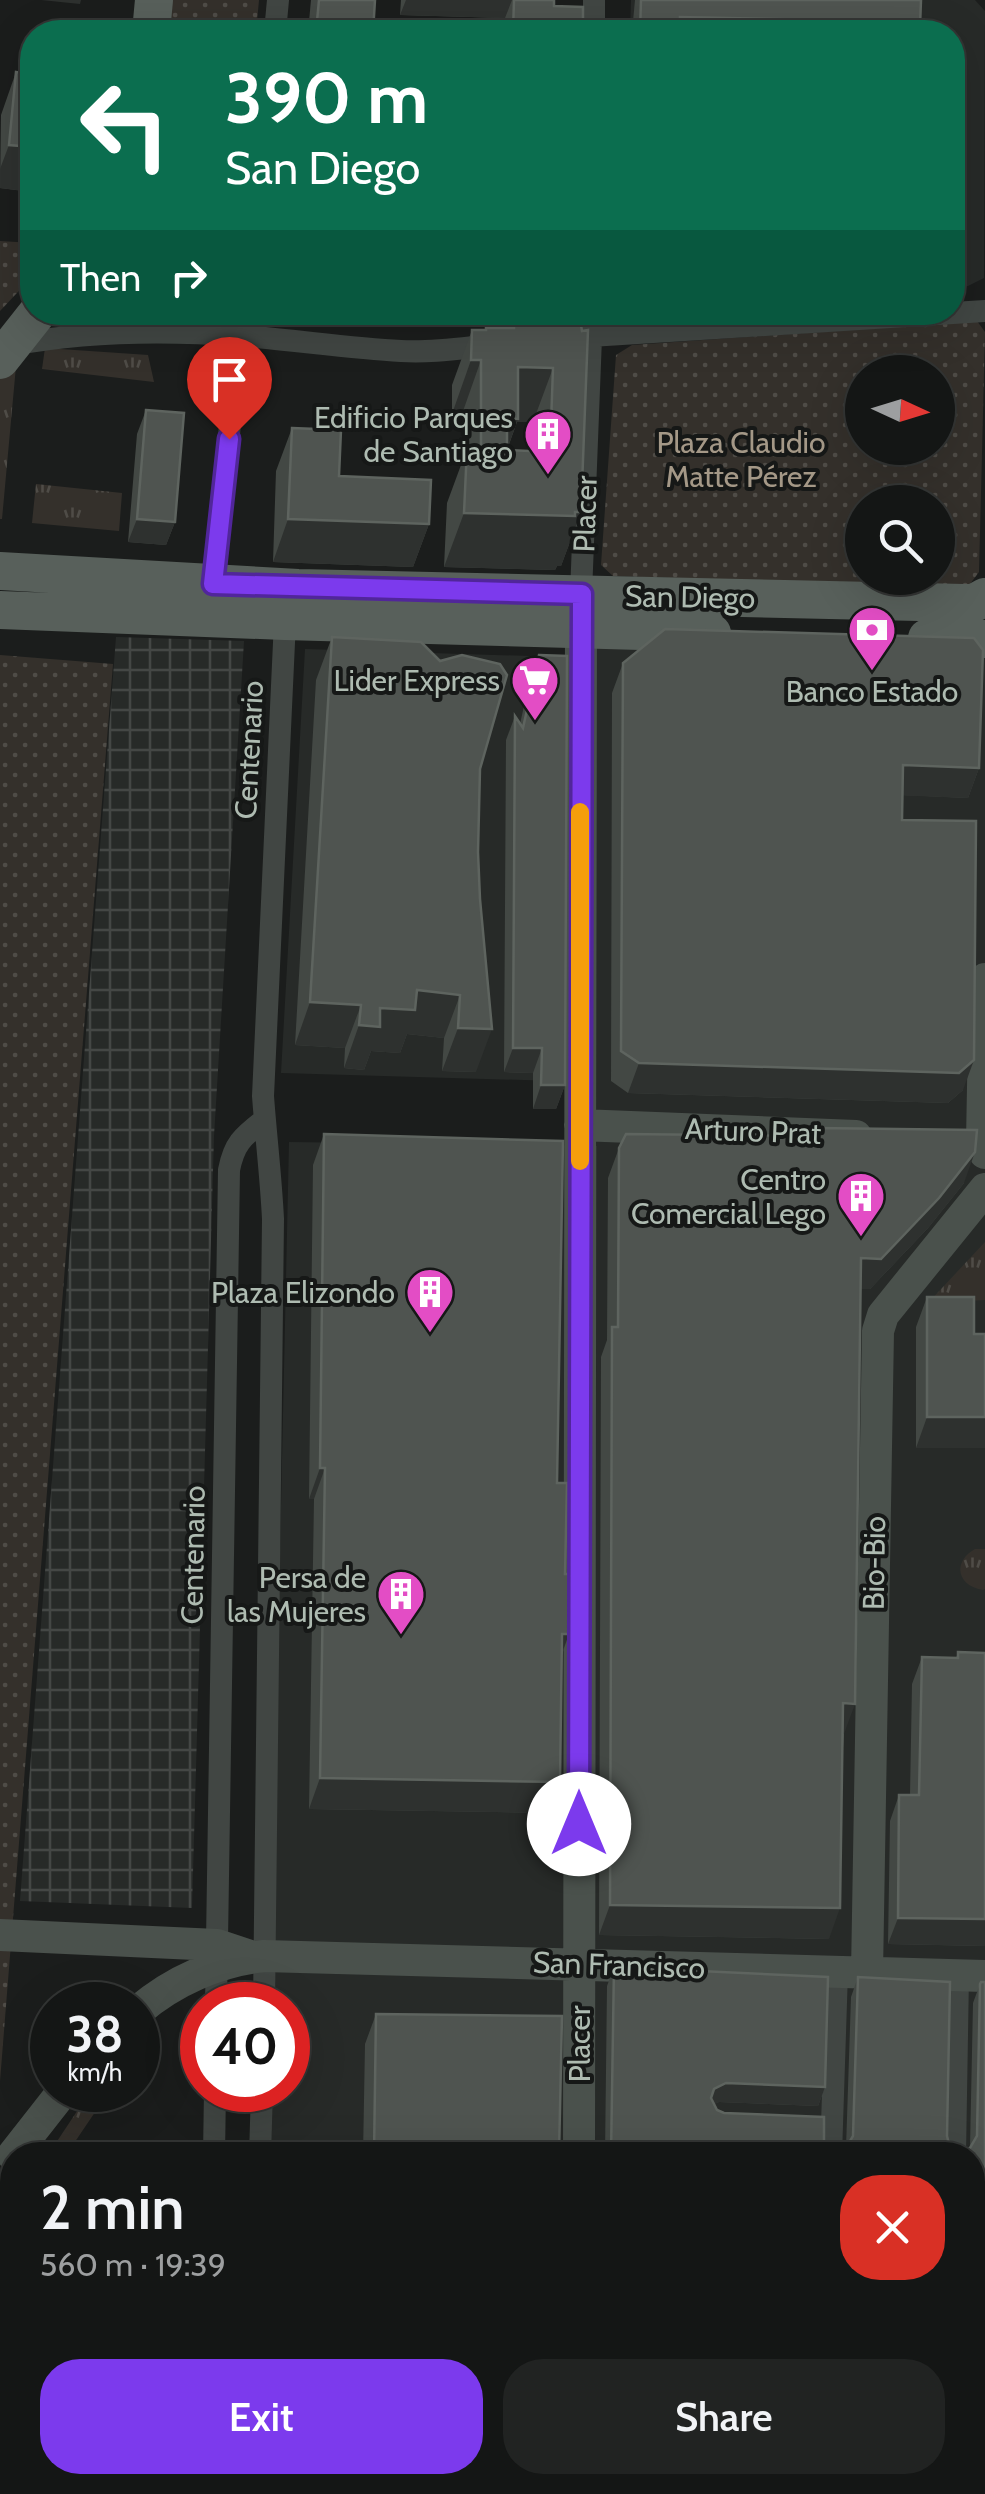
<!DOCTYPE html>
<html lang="en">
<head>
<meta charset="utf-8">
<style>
	body { margin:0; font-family:Cabin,sans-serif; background:#212322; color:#f1f3f6; height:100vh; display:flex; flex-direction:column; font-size:38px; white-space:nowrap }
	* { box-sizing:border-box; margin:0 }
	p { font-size:32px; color:#9d9fa0 }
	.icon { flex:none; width:55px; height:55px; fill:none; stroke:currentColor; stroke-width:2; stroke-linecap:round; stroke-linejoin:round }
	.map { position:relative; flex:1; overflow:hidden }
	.panel { position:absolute; left:0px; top:2142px; width:985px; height:352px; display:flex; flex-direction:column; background:#141615; border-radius:40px 40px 0 0; box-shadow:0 10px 40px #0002,0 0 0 2px #333534 }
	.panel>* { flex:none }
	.banner { position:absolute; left:20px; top:20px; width:945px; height:305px; border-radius:40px; box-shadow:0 10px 40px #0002,0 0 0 2px #333534; background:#0b6e4f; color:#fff; overflow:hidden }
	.needle { width:65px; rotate:94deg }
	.buttons { position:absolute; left:845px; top:355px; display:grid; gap:20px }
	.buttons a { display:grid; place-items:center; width:110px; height:110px; border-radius:50%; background:#141615; box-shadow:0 10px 40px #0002,0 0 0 2px #333534; font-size:50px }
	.speed { position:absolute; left:30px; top:1982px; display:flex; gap:20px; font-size:50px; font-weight:700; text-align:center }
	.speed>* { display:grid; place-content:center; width:130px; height:130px; border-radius:50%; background:#141615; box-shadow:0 10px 40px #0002,0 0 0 2px #333534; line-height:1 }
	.speed small { font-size:25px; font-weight:400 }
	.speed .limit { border:15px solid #d22; background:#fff; color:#111 }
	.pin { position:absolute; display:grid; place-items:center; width:85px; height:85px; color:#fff; margin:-102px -42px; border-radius:50% 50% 50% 0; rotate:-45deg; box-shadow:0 0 10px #0007 }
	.pin .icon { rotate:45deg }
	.me { position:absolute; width:110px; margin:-55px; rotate:0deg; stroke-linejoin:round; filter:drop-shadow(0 0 8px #0008) }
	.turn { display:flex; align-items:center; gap:35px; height:210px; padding:0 40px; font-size:45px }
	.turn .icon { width:130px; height:130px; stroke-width:2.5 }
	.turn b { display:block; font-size:70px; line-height:85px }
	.then { display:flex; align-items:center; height:95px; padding:0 40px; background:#0003; gap:20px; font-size:38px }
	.round { display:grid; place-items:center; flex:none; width:105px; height:105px; border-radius:40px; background:#212322 }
	.overview { display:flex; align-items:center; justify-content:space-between; height:170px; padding:0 40px }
	h1 { font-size:60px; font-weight:600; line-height:75px }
	.primary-button { display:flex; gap:20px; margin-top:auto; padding:20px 40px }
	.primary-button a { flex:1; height:115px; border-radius:40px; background:#7c3aed; color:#fff; font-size:40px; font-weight:600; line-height:115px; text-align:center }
	.primary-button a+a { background:#212322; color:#f1f3f6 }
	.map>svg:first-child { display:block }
	.built { fill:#272a28 }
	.industrial { fill:url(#industrial-grid) }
	.grass { fill:url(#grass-tufts) }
	.park { fill:url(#park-dots); fill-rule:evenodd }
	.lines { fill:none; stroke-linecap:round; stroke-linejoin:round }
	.street { stroke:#414643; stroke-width:22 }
	.secondary { stroke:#4a514c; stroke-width:32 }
	.primary { stroke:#58605b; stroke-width:38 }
	.wall { fill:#434844; fill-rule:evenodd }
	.shaded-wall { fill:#2e312f }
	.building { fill:#4f5450; stroke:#5e645f; stroke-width:2.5; fill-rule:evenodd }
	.route-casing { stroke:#51269a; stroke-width:25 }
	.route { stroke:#7c3aed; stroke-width:18 }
	.slow { stroke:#f59e0b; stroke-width:18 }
	.labels { text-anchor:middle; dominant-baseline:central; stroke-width:8; stroke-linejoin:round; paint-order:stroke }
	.poi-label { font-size:30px; fill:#aebbb1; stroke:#161817; text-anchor:end }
	.park-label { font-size:30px; fill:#a49887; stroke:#161817 }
	.street-label { font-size:30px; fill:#aebbb1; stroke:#161817 }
</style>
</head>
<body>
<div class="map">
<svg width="985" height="2494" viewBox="0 0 985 2494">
	<defs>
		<pattern id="industrial-grid" width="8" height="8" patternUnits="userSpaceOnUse" patternTransform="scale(2.5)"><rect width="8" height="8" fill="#272a28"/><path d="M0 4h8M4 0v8" fill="none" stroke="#444745"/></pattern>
		<pattern id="grass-tufts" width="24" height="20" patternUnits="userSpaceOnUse" patternTransform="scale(2.5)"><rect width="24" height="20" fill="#34302b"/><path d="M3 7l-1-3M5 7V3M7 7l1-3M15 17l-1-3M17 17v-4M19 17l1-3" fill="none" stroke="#4f4c47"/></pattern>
		<pattern id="park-dots" width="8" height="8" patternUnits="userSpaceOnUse" patternTransform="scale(2.5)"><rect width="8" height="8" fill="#34302b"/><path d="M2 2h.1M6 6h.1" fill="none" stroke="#4f4c47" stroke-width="1.8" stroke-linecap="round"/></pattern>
	</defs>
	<rect width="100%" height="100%" fill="#1b1d1c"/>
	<path class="built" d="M631 0H975L985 11 984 278 968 286 953 287 952 32H630Z
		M596 646 985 658V2494H205L206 2482H972V2155H266L268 2090H288V2005H270L289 1142 597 1146Z
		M305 649 561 657 557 1081 281 1073Z"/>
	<path class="industrial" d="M116 637 244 641 214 1136 192 1908 20 1901Z
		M0 2466 12 2467V2482L147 2483V2494H0Z"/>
	<path class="grass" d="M45 348 148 355 154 382 42 369Z
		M16 366 2 519H0V379Z
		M36 484 122 493 119 531 32 523Z
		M985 1242V1300L928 1303Z
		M975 1549H985V1589L983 1590C957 1586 952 1562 975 1549Z
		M91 2090H110L66 2155H48Z"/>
	<path class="park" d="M169 0H259L256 32H166Z
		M0 241 32 243V277L0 311Z
		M977 321 985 332 979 572 967 588 613 576 601 565 616 355 632 345ZM862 372H938V448H862ZM862 502H938V578H862Z
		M0 655 113 664 0 2081Z"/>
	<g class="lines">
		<path class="street" d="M275 32 278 0
			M594 32V0
			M77 312 89 324 105 333
			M559 338 985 311
			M12 345C88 331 164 330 241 336 294 340 348 348 401 351 432 353 462 348 493 345
			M213 585 242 312
			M581 594 592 312
			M216 2005 229 1170C234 1144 242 1137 264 1120
			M264 2005 273 1219C271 1178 266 1137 263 1096L285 621
			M214 2155 215 2090
			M260 2155 262 2090
			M831 2155 837 1972
			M955 2155 958 1975"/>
		<path class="secondary" d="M985 979 982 1141 985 1153
			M580 1125 856 1136
			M0 1935 217 1945 250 1956
			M867 1973 878 1331 883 1315 985 1189
			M138 2011C173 1981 218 1961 264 1956L985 1976
			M13 2155 64 2090
			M579 2155 581 605
			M0 2439 12 2437
			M972 2470H985
			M579 2494V2482"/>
		<path class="primary" d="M151 32 154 0
			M0 360 38 312
			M0 571 298 588 964 603H974L985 597
			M0 610 285 621 712 633
			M927 638 985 639"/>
	</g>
	<path class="wall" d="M311 0H375L373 32H308Z
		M401 0H554V6L583 32H504L505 18 400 15Z
		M635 0H921L920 27 942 32H632Z
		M16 72 32 74V192L0 188 1 115Z
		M427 312H529L528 314 429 327Z
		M514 324 581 325V512L561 566H557L555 570 444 567 447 503 461 465 462 414H452V385L472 330 513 328ZM517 422H533L532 451 507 450Z
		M146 410 175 522 166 545 128 542 137 434Z
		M292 428 339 476 429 524 413 567 273 562 276 471Z
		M332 637 480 769 478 852 476 1072 442 1071 444 1038 407 1034 400 1053 371 1051 364 1070 344 1068 345 1048 295 1045 316 680Z
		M539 655 565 1085 556 1109H533V1073L504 1072 506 740 515 716 520 724 530 679Z
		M623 663 979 768 968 798 902 795V820L963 1090 948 1103 628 1093 611 1081 612 693Z
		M816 1128 964 1183 928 1228 870 1289H861L844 1734 829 1939 599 1935 601 1357 607 1340 608 1178 619 1148 813 1136Z
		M324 1134 557 1483 569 1634 562 1655 560 1782 549 1813 309 1809 314 1499H309L313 1165Z
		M927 1297 974 1334H985V1448H916V1327Z
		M958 1652 985 1653V1946L888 1944 890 1821 899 1795H910L912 1684 922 1657 956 1658Z
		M614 1967 825 2087 818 2106 719 2102 714 2104 717 2110 824 2142 829 2148 837 2151 846 2148 851 1997 858 1977 947 2136 949 2144 961 2151 970 2148 973 2003 980 1984 985 2417H972V2155H605L607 1986Z
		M376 2014 559 2155H363L365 2044Z
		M12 2308V2351L11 2312Z
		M80 2482H133L132 2494H78Z
		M205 2482H559L558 2494H205Z"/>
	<path class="shaded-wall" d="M41 0H81L80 4Z
		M406 0H512L505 18 400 15Z
		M680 17 822 20 817 32H675Z
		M9 145 32 147V192L0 188V169Z
		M484 312H529L528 314 429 327 432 319Z
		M471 360H481L462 414H452Z
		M518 367 553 368 533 422H517L498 473H487Z
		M581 512 561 566H557L555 570 444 567 464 513Z
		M137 519 175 522 166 545 128 542Z
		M288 519 429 524 413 567 273 562Z
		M903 765 979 768 968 798 892 795Z
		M417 990 460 995 444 1038 407 1034 400 1053 371 1051 364 1070 344 1068 359 1025 380 1008Z
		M310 1002 361 1005 345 1048 295 1045Z
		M458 1028 492 1029 476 1072 442 1071Z
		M513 1048H542L533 1073 504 1072Z
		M974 1060 963 1090 948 1103 628 1093 639 1063Z
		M541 1085H565L556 1109H533Z
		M975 1152 964 1183 928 1228 870 1289H850L861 1258Z
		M927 1417H985V1448H916Z
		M320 1468H325L314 1499H309Z
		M562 1634H569L558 1664Z
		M843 1703 855 1704 844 1734H832Z
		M320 1778 560 1782 549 1813 309 1809Z
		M610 1905 840 1908 829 1939 599 1935Z
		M898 1918 985 1919V1946L888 1944Z
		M726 2083 825 2087 818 2106 719 2102 707 2108 714 2089Z
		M972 2397 985 2398V2417H972Z"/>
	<path class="building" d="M319 0H375L373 32H316Z
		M514 0H554V6L583 7V32H513Z
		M641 0H921L920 27H942V32H821L822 20 680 17V32H640Z
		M16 72 32 74V147L9 145Z
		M431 312H484L432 319Z
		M514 324 581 325 582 331 588 330 581 512H575V516L464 513 467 448 481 449V360H471L472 330H486V328H514ZM518 367 553 368 550 452 507 450V418L518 419Z
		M146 410 184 413 175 522 137 519Z
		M292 428 341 430 339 476 431 480 429 524 288 519Z
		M665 629 974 638 983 650 979 768 903 765 902 820 976 821 974 1060 959 1073 639 1063 621 1051 623 663Z
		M332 637 421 642 440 661 462 655 500 664 507 675 480 769 478 852 480 899 492 1029 458 1028 460 995 417 990 415 1010 380 1008V1027L359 1025 361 1005 310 1002Z
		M539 655 567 656 565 1085H541L542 1048H513L515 716 523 728Z
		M816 1128 977 1130 975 1152 939 1198 881 1259 861 1258 855 1704 843 1703 840 1908 610 1905 612 1327H618L619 1148 626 1134 816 1136Z
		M324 1134 563 1141 557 1483H567L565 1574H570L569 1634H562L560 1782 320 1778 325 1468H320Z
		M927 1297H974V1334H985V1417H927Z
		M958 1652 985 1653V1919L898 1918 899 1795H919L922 1657 958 1658Z
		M614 1967 828 1977 825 2087 726 2083 714 2089 711 2098 717 2110 724 2113 824 2117V2142L829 2148 837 2151 846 2148 853 2136 858 1977 950 1982 947 2136 949 2144 961 2151 970 2148 977 2136 980 1984 981 1982H985V2398L972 2397V2155H611Z
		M376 2014 562 2016 559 2155H374Z
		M86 2482H133L132 2494H85Z
		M211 2482H559L558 2494H210Z
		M911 2487 985 2489V2494H911Z
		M627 2489 763 2494H620Z"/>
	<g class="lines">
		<g class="route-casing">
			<path id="route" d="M229 439 213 584 582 594 579 1824"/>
		</g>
		<use href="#route" class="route"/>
		<path class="slow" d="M580 812V1161"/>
	</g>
	<defs>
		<g id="building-pin" transform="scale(2.5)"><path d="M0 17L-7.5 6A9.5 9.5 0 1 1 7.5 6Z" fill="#e34dc5" stroke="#161817"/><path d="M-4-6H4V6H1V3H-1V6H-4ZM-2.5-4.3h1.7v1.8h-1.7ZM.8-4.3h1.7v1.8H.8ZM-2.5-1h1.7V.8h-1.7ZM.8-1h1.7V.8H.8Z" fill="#fff"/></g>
		<g id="bank-pin" transform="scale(2.5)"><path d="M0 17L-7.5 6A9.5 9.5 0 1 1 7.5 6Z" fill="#e34dc5" stroke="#161817"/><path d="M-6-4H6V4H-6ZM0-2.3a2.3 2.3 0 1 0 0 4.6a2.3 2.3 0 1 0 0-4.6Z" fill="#fff"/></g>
		<g id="supermarket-pin" transform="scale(2.5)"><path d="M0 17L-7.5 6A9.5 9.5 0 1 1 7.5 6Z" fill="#e34dc5" stroke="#161817"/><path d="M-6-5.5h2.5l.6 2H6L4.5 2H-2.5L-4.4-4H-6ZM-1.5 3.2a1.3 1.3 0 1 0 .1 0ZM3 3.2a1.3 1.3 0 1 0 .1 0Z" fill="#fff"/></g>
	</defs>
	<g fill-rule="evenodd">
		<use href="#building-pin" x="548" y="434"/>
		<use href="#bank-pin" x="872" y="630"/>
		<use href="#supermarket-pin" x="535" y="680"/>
		<use href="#building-pin" x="861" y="1196"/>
		<use href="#building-pin" x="430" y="1292"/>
		<use href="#building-pin" x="401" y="1594"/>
	</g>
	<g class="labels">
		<g class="poi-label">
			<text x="513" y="417">Edificio Parques<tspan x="513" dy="34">de Santiago</tspan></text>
			<text x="500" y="680">Lider Express</text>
			<text x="872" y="691" text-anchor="middle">Banco Estado</text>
			<text x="826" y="1179">Centro<tspan x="826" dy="34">Comercial Lego</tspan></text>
			<text x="395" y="1292">Plaza Elizondo</text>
			<text x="366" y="1577">Persa de<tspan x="366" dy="34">las Mujeres</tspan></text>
		</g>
		<g class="park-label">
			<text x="741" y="442">Plaza Claudio<tspan x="741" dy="34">Matte Pérez</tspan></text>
		</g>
		<g class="street-label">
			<text transform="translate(585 514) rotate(-88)">Placer</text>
			<text transform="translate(690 597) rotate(1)">San Diego</text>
			<text transform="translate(249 750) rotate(-87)">Centenario</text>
			<text transform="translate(753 1131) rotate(2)">Arturo Prat</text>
			<text transform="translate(193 1555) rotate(-89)">Centenario</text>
			<text transform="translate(874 1563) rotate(-89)">Bio-Bio</text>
			<text transform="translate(619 1965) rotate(2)">San Francisco</text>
			<text transform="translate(579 2044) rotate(-90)">Placer</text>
		</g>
	</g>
</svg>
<div class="buttons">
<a><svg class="needle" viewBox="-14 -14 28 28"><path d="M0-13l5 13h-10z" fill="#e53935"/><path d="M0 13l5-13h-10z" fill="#9d9fa0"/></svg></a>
<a><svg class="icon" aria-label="search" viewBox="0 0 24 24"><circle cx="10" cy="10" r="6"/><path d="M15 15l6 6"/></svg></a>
</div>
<div class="speed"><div>38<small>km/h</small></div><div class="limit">40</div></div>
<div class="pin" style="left:229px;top:439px;background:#d93025"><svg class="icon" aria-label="arrive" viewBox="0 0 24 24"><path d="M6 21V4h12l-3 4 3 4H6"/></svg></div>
<svg class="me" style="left:579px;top:1824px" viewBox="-20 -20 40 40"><circle r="19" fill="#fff"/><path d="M0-13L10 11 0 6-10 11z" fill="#7c3aed"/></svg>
<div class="banner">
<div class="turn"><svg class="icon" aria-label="left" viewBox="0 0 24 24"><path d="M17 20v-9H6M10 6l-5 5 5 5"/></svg><div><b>390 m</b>San Diego</div></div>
<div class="then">Then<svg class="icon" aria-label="right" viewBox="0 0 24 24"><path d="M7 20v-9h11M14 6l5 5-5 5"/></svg></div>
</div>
<section class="panel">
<div class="overview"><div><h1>2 min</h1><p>560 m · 19:39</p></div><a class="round" style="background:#d93025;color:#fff"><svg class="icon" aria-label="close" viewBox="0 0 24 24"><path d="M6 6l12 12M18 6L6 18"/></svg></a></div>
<div class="primary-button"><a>Exit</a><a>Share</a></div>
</section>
</div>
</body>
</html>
